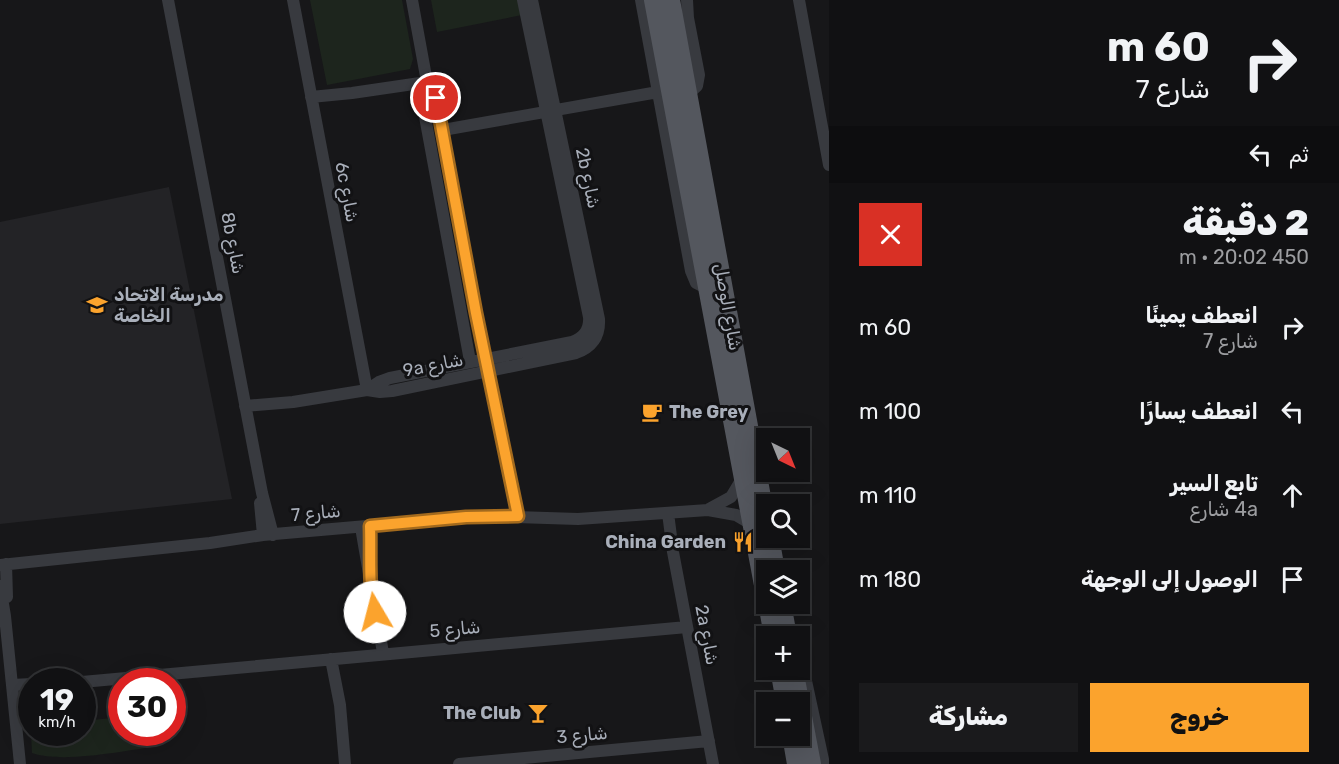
<!DOCTYPE html>
<html lang="ar">
<head>
<meta charset="utf-8">
<style>
	body { margin:0; font-family:Rubik,Cairo,sans-serif; background:#1a1a1c; color:#f1f3f6; direction:rtl; height:100vh; display:flex; flex-direction:column; font-size:22px; white-space:nowrap }
	* { box-sizing:border-box; margin:0 }
	p { font-size:20px; color:#9c9da0 }
	.icon { flex:none; width:33px; height:33px; fill:none; stroke:currentColor; stroke-width:2; stroke-linecap:round; stroke-linejoin:round }
	.map { position:relative; flex:1; overflow:hidden; direction:ltr }
	.sheet { display:flex; flex-direction:column; background:#111113; width:510px }
	.sheet>* { flex:none }
	.top-card { background:#111113; color:#f1f3f6; overflow:hidden }
	.needle { width:39px; rotate:137deg }
	.fabs { position:absolute; left:756px; top:428px; display:grid; gap:12px }
	.fabs a { display:grid; place-items:center; width:54px; height:54px; border-radius:0px; background:#111113; box-shadow:0 6px 24px #0002,0 0 0 2px #303133; font-size:30px }
	.speed { position:absolute; left:18px; top:668px; display:flex; gap:12px; font-size:30px; font-weight:700; text-align:center }
	.speed>* { display:grid; place-content:center; width:78px; height:78px; border-radius:50%; background:#111113; box-shadow:0 6px 24px #0002,0 0 0 2px #303133; line-height:1 }
	.speed small { font-size:15px; font-weight:400 }
	.speed .limit { border:9px solid #d22; background:#fff; color:#111 }
	.pin { position:absolute; display:grid; place-items:center; width:51px; height:51px; color:#fff; margin:-26px; border:3px solid #fff; border-radius:50%; box-shadow:0 2px 6px #0007 }
	.me { position:absolute; width:66px; margin:-33px; rotate:352deg; stroke-linejoin:round; filter:drop-shadow(0 0 4px #0008) }
	.turn { display:flex; align-items:center; gap:21px; height:126px; padding:0 30px; font-size:27px }
	.turn .icon { width:78px; height:78px; stroke-width:2.5 }
	.turn b { display:block; font-size:42px; line-height:51px }
	.then { display:flex; align-items:center; height:57px; padding:0 30px; background:#0003; gap:12px; font-size:22px }
	.round { display:grid; place-items:center; flex:none; width:63px; height:63px; border-radius:0px; background:#1a1a1c }
	.head { display:flex; align-items:center; justify-content:space-between; height:102px; padding:0 30px }
	h1 { font-size:36px; font-weight:800; line-height:45px }
	.cta { display:flex; gap:12px; margin-top:auto; padding:12px 30px }
	.cta a { flex:1; height:69px; border-radius:0px; background:#fba32d; color:#111; font-size:24px; font-weight:800; line-height:69px; text-align:center }
	.cta a+a { background:#1a1a1c; color:#f1f3f6 }
	ul { padding:0; list-style:none }
	li { display:flex; align-items:center; gap:18px; height:84px; padding:0 30px }
	li div { flex:1 }
	li b { display:block; font-size:22px }
	li em { font-style:normal }
	main { display:flex; flex:1; min-height:0 }
	.map>svg:first-child { display:block }
	.built { fill:#232326 }
	.green { fill:#1d251d }
	.lines { fill:none; stroke-linecap:round; stroke-linejoin:round }
	.street { stroke:#383a3f; stroke-width:12 }
	.primary { stroke:#54575e; stroke-width:18 }
	.route-casing { stroke:#a36a1d; stroke-width:15 }
	.route { stroke:#fba32d; stroke-width:10 }
	.labels { text-anchor:middle; dominant-baseline:central; stroke-width:6; stroke-linejoin:round; paint-order:stroke }
	.street-label { font-size:18px; fill:#a9afba; stroke:#121214 }
	.poi-label { font-size:18px; font-weight:bold; fill:#a9afba; stroke:#121214; text-anchor:start }
</style>
</head>
<body>
<main>
<section class="sheet">
<div class="top-card">
<div class="turn"><svg class="icon" aria-label="right" viewBox="0 0 24 24"><path d="M7 20v-9h11M14 6l5 5-5 5"/></svg><div><b>60 m</b>شارع 7</div></div>
<div class="then">ثم<svg class="icon" aria-label="left" viewBox="0 0 24 24"><path d="M17 20v-9H6M10 6l-5 5 5 5"/></svg></div>
</div>
<div class="head"><div><h1>2 دقيقة</h1><p>450 m · 20:02</p></div><a class="round" style="background:#d93025;color:#fff"><svg class="icon" aria-label="close" viewBox="0 0 24 24"><path d="M6 6l12 12M18 6L6 18"/></svg></a></div>
<ul>
<li><svg class="icon" aria-label="right" viewBox="0 0 24 24"><path d="M7 20v-9h11M14 6l5 5-5 5"/></svg><div><b>انعطف يمينًا</b><p>شارع 7</p></div><em>60 m</em></li>
<li><svg class="icon" aria-label="left" viewBox="0 0 24 24"><path d="M17 20v-9H6M10 6l-5 5 5 5"/></svg><div><b>انعطف يسارًا</b></div><em>100 m</em></li>
<li><svg class="icon" aria-label="ahead" viewBox="0 0 24 24"><path d="M12 20V5M6 11l6-6 6 6"/></svg><div><b>تابع السير</b><p>4a شارع</p></div><em>110 m</em></li>
<li><svg class="icon" aria-label="arrive" viewBox="0 0 24 24"><path d="M6 21V4h12l-3 4 3 4H6"/></svg><div><b>الوصول إلى الوجهة</b></div><em>180 m</em></li>
</ul>
<div class="cta"><a>خروج</a><a>مشاركة</a></div>
</section>
<div class="map">
<svg width="829" height="764" viewBox="0 0 829 764">
	<rect width="100%" height="100%" fill="#171719"/>
	<path class="built" d="M169 187 232 499 0 524V222Z"/>
	<path class="green" d="M310 0H402L413 59 410 69 327 85Z
		M431 0H520L522 15 437 32Z
		M121 717 122 732H159L161 746C126 750 64 764 32 753L31 733 82 732 83 721Z"/>
	<g class="lines">
		<path class="street" d="M168 0 262 493 273 535
			M293 0 367 390
			M412 0 427 82 434 92 438 104 476 313 517 516
			M641 0 691 271 696 283 708 289
			M687 0 688 18 699 75 697 86 688 94
			M799 0 829 165
			M427 82 424 93 423 106 470 361
			M311 97 352 93 427 82
			M443 130 658 92
			M367 390 379 382 390 378 572 342C584 338 590 329 589 317L523 0
			M245 406 293 402 367 390 380 392 392 391 576 353C592 347 600 336 599 319L532 0
			M260 503 263 535
			M709 509 731 497 743 477
			M668 513 673 552 713 764
			M361 527C368 570 376 611 383 653
			M6 564 7 597
			M0 565 210 543 263 535 482 516 578 519 708 510 736 515 753 525
			M0 586 5 616 20 764
			M800 653 824 764
			M331 659 340 705 345 764
			M82 682 687 627
			M12 685 32 684
			M459 764 709 741"/>
		<path class="primary" d="M653 0 766 601
			M671 0 766 519
			M770 537 776 570
			M767 603 773 636
			M782 603 788 636
			M779 669 785 702
			M794 669 812 764
			M791 735 796 764"/>
	</g>
	<g class="lines">
		<g class="route-casing">
			<path id="route" d="M375 612C368 587 371 553 370 526L466 517 518 516 476 313 436 98"/>
		</g>
		<use href="#route" class="route"/>
	</g>
	<defs>
		<g id="school-bare" transform="scale(1.62)"><path d="M0-5L7-2L0 1L-7-2ZM-4 1L0 2.5L4 1V4Q0 6-4 4Z" fill="#fba32d" stroke="#121214" stroke-width="2.5" paint-order="stroke"/></g>
		<g id="cafe-bare" transform="scale(1.62)"><path d="M-5.5-4.5H6V0H3Q3 3.5 0 3.5H-2.5Q-5.5 3.5-5.5 0ZM3-3.2v2h1.7v-2ZM-6 4.5H4V6H-6Z" fill="#fba32d" stroke="#121214" stroke-width="2.5" paint-order="stroke"/></g>
		<g id="restaurant-bare" transform="scale(1.62)"><path d="M-5-6h1v4h1v-4h1v4h1v-4h1v5L-1.5 .5V6h-2V.5L-5-1ZM5-6V6H3V1.5H1.5Q1.5-4 5-6Z" fill="#fba32d" stroke="#121214" stroke-width="2.5" paint-order="stroke"/></g>
		<g id="bar-bare" transform="scale(1.62)"><path d="M-6-5H6L.8 .8V4.5H3.5V6h-7V4.5H-.8V.8Z" fill="#fba32d" stroke="#121214" stroke-width="2.5" paint-order="stroke"/></g>
	</defs>
	<g fill-rule="evenodd">
		<use href="#school-bare" x="97" y="305"/>
		<use href="#cafe-bare" x="652" y="412"/>
		<use href="#restaurant-bare" x="743" y="542"/>
		<use href="#bar-bare" x="538" y="713"/>
	</g>
	<g class="labels">
		<g class="street-label">
			<text transform="translate(588 178) rotate(78)">2b شارع</text>
			<text transform="translate(347 192) rotate(79)">6c شارع</text>
			<text transform="translate(233 243) rotate(79)">8b شارع</text>
			<text transform="translate(728 307) rotate(80)">شارع الوصل</text>
			<text transform="translate(433 365) rotate(-11)">9a شارع</text>
			<text transform="translate(316 513) rotate(-5)">شارع 7</text>
			<text transform="translate(455 629) rotate(-5)">شارع 5</text>
			<text transform="translate(707 635) rotate(79)">2a شارع</text>
			<text transform="translate(582 735) rotate(-5)">شارع 3</text>
		</g>
		<g class="poi-label">
			<text x="114" y="295">مدرسة الاتحاد<tspan x="114" dy="21">الخاصة</tspan></text>
			<text x="669" y="412">The Grey</text>
			<text x="726" y="542" text-anchor="end">China Garden</text>
			<text x="521" y="713" text-anchor="end">The Club</text>
		</g>
	</g>
</svg>
<div class="fabs">
<a><svg class="needle" viewBox="-14 -14 28 28"><path d="M0-13l5 13h-10z" fill="#e53935"/><path d="M0 13l5-13h-10z" fill="#9c9da0"/></svg></a>
<a><svg class="icon" aria-label="search" viewBox="0 0 24 24"><circle cx="10" cy="10" r="6"/><path d="M15 15l6 6"/></svg></a>
<a><svg class="icon" aria-label="layers" viewBox="0 0 24 24"><path d="M12 4l9 5-9 5-9-5zM3 14l9 5 9-5"/></svg></a>
<a>+</a>
<a>−</a>
</div>
<div class="speed"><div>19<small>km/h</small></div><div class="limit">30</div></div>
<div class="pin" style="left:436px;top:98px;background:#d93025"><svg class="icon" aria-label="arrive" viewBox="0 0 24 24"><path d="M6 21V4h12l-3 4 3 4H6"/></svg></div>
<svg class="me" style="left:375px;top:612px" viewBox="-20 -20 40 40"><circle r="19" fill="#fff"/><path d="M0-13L10 11 0 6-10 11z" fill="#fba32d"/></svg>
</div>
</main>
</body>
</html>
